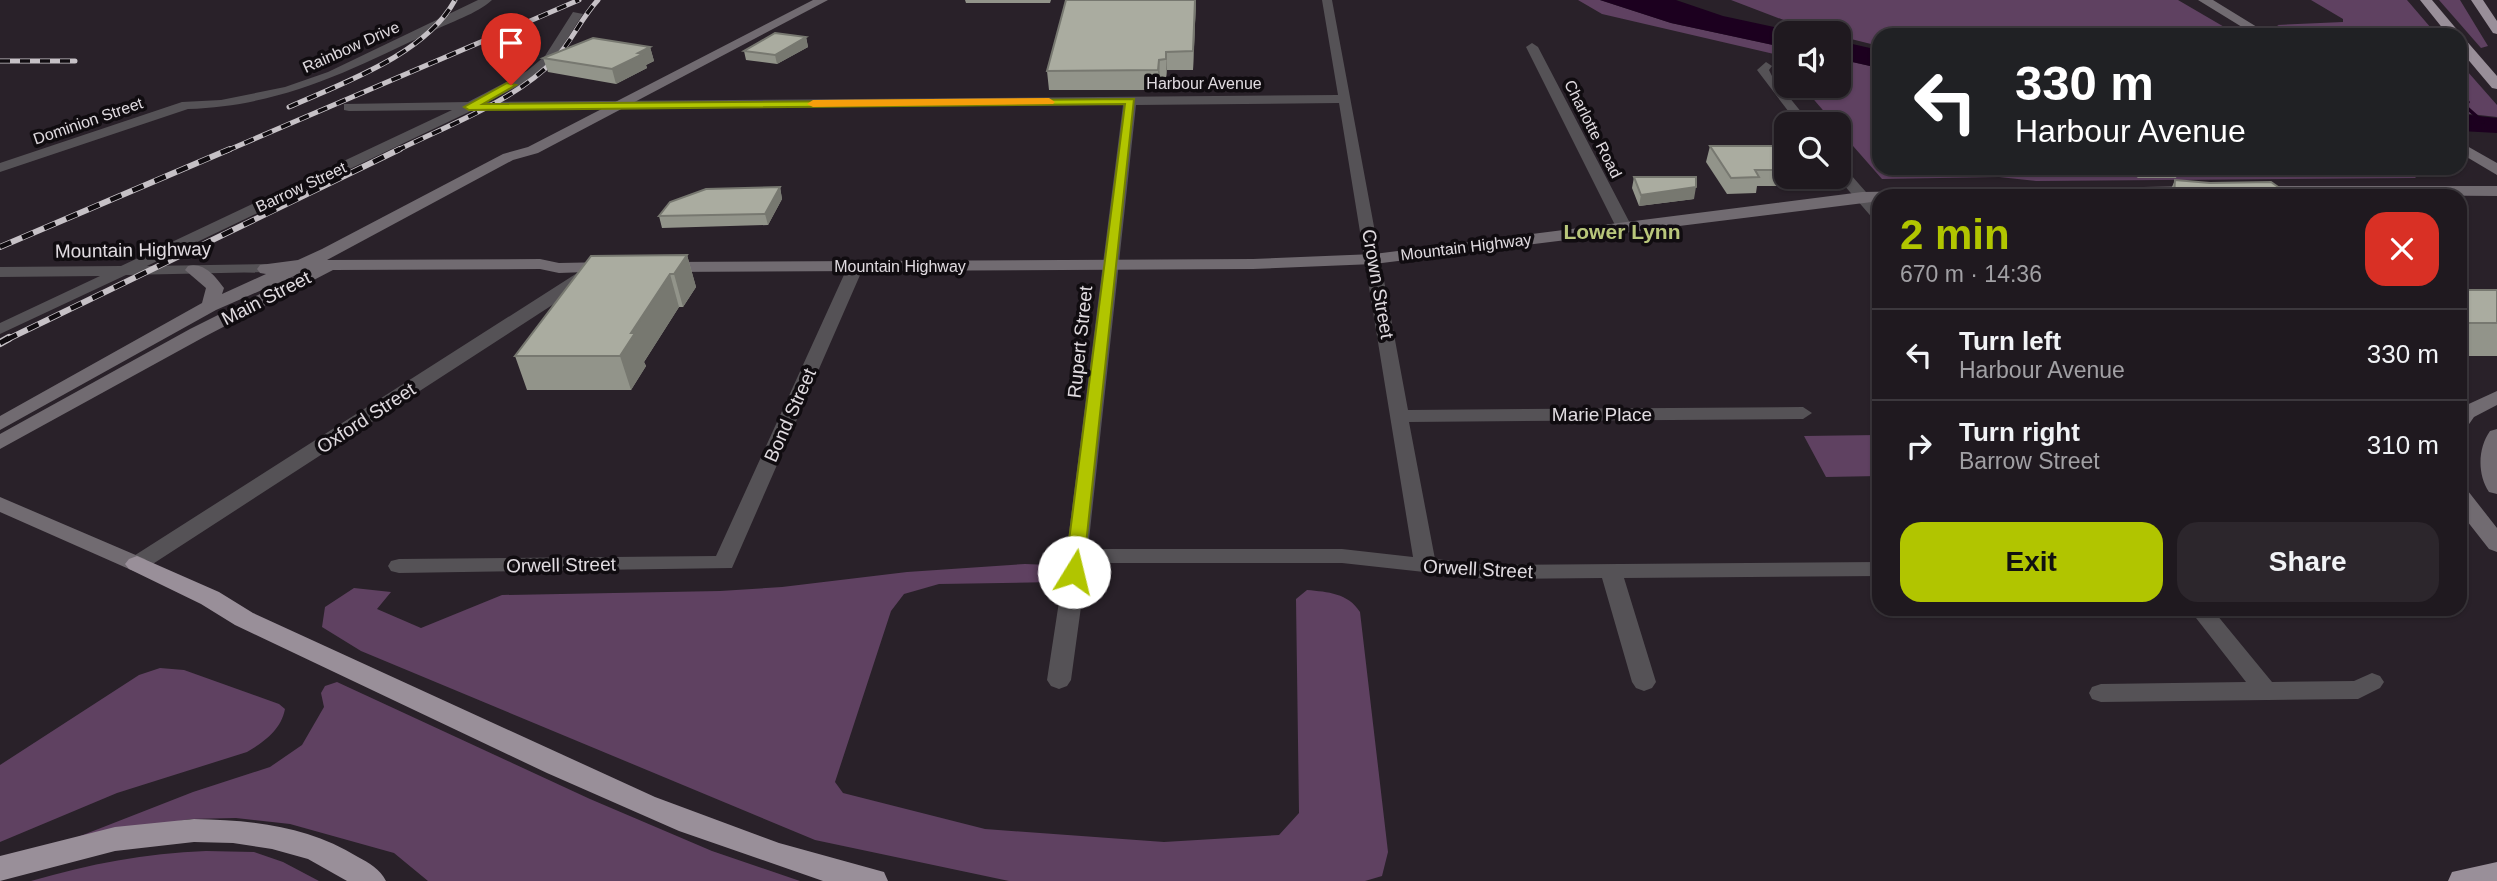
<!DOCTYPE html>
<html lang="en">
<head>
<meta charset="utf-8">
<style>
	body { margin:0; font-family:Arial,sans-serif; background:#2c262c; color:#f1f3f6; height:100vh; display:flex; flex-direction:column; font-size:26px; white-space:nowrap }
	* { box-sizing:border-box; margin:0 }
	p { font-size:23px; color:#a1a0a4 }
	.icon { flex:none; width:38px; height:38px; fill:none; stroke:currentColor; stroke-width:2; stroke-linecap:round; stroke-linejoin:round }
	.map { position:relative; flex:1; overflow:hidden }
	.drawer { position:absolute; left:1872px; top:189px; width:595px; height:427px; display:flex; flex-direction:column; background:#1f191f; border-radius:21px; box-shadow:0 2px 5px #0004,0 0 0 2px #3c383d }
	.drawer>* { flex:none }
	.guide { position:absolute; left:1872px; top:28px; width:595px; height:147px; border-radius:21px; box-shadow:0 2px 5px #0004,0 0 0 2px #3c383d; background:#202124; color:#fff; overflow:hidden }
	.tools { position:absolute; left:1774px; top:21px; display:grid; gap:14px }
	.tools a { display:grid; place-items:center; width:77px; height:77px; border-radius:14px; background:#1f191f; box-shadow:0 2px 5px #0004,0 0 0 2px #3c383d; font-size:35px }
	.pin { position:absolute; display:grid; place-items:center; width:60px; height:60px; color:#fff; margin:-72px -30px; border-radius:50% 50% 50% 0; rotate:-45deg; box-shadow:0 0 7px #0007 }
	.pin .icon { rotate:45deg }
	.me { position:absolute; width:77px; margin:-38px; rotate:9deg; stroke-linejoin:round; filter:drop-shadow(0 0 5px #0008) }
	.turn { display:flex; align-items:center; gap:24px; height:147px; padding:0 28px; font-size:32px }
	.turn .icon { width:91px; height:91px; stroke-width:2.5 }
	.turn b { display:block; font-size:49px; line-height:60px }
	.round { display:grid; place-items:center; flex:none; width:74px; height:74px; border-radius:21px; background:#2c262c }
	.head { display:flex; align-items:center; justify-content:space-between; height:119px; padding:0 28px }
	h1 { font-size:42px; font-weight:700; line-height:52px; color:#b1c500 }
	.action { display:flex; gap:14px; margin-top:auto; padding:14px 28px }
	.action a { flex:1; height:80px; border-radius:21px; background:#b1c500; color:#111; font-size:28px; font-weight:700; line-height:80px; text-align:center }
	.action a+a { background:#2c262c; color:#f1f3f6 }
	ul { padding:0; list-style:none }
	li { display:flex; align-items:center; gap:21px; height:91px; padding:0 28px; border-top:2px solid #3c383d }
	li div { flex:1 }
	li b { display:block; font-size:26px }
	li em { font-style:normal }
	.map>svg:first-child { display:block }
	.green { fill:#5f4161 }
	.water { fill:#1c001f }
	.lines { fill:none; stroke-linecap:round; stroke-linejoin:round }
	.stream { stroke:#1c001f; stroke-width:3.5 }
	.street { fill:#555256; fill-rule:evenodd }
	.secondary { fill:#716b71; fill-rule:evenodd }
	.highway { fill:#998f99; fill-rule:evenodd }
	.rail-far2-casing { stroke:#c6c1c6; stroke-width:5 }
	.rail-far1-casing { stroke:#c6c1c6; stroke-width:6 }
	.rail-casing { stroke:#c6c1c6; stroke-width:8 }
	.rail-far2 { stroke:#100c10; stroke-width:3.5; stroke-dasharray:10; stroke-linecap:butt }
	.rail-far1 { stroke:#100c10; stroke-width:4.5; stroke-dasharray:12; stroke-linecap:butt }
	.rail { stroke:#100c10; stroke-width:5; stroke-dasharray:16; stroke-linecap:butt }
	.wall { fill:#92948a }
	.shaded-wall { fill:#777870 }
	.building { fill:#aaaca0; stroke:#777870; stroke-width:2 }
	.route { fill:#b1c500; stroke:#738000; stroke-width:2 }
	.slow { fill:#f59e0b }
	.labels { text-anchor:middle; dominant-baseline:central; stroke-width:7; stroke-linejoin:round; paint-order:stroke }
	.far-street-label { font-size:16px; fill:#e0dbe0; stroke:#100c10 }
	.street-label { font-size:19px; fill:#e0dbe0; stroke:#100c10 }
	.far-district-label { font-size:21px; font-weight:bold; fill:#b9c77b; stroke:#100c10 }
</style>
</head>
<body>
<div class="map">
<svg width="2497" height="881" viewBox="0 0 2497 881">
	<rect width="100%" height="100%" fill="#292129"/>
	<path class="green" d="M1578 0H1600L1671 23 1787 48V69L1774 54 1602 14Z
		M1731 0H2178L2238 35H1880L1879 46 1839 36V33L1802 27Z
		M2311 0H2407L2437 35H2294L2277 25 2343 22V19Z
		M2439 0H2460L2488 46 2481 48Z
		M1839 59 1879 68 1880 168H2407L2416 178 2036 181 1999 177 1882 179 1839 130V124H1835L1802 86H1839Z
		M2460 63 2497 105V117L2461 113Z
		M1878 435 1879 476 1826 477 1804 436Z
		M1025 564 1050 565 1056 582 939 584 904 594 891 611 835 782 843 793 985 829 1164 842 1279 835 1299 813 1296 599 1307 590C1328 592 1348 593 1360 612L1388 852 1382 876 1365 881H1009L815 840 361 651 322 627 325 607 354 588 391 592 377 609 421 628 502 595 720 591 782 587 907 572Z
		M160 668 184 670 279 704 285 709C281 730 264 742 247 752L117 793 0 842V765L139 675Z
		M337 682 590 799 712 851 800 881H428L394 853 290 824 236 818 190 819 65 842 193 792 270 767 302 745 324 707 321 693 325 686Z
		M206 851 254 852 283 862 319 881H31C90 864 145 853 206 851Z"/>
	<path class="water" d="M1600 0H1676L1723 16 1802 33H1787V48L1671 23Z
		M1839 41 1879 50V68L1839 59Z
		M2461 114 2497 118V133L2461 131Z"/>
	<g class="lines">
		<path class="stream" d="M2460 83 2463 98 2468 102 2465 106 2483 122"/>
		<path class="street" d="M478 0H492C477 14 450 22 431 32 349 71 281 106 188 109L0 172V163L182 102 221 100 285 87 328 72Z
			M1322 0H1332L1408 410 1803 407 1812 413 1803 419 1409 422 1435 559 1488 565 1880 562V576L1624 578 1656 682 1652 688 1644 691 1636 688 1632 682 1602 578 1488 579 1342 563H1087L1071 680 1067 686 1059 689 1051 686 1047 680 1066 556 1123 105 473 110 147 266 266 264 272 266 274 269 272 272 126 275 0 334V323L100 276 0 277V267L121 266 452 110 349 111 344 110V104L468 102 527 71 545 56 573 12 583 14 553 61 535 77 488 102 1338 95ZM1339 103 1413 557 1342 549H1088L1136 105Z
			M1532 43 1538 47 1632 227 1629 230 1624 232 1616 227 1526 47Z
			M1766 62 1772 66 1769 70 1772 76 1811 124H1798L1757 70Z
			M1839 166 1844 167 1880 208V222L1875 221 1837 177Z
			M856 261 864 266 732 568 399 573 391 571 388 566 391 561 399 559 716 556 848 266Z
			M585 268 593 273 577 289 145 569H129L126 564 129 559Z
			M2189 609H2212L2272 682 2354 681 2372 673 2380 676 2384 682 2380 688 2358 699 2101 702 2092 699 2089 693 2092 687 2101 684 2246 682Z"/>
		<path class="secondary" d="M813 0H828L538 153 513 160 327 260 540 259 559 263 609 262 615 263 618 267 615 271 559 273 540 269 333 270 204 337 0 449V434L190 329 308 270 216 310 0 430V416L202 303 206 288 185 270 188 266C204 262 215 276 224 288L222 294 266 274 260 273 257 269 260 265 298 260 322 249 503 154 528 147Z
			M2198 0H2213L2270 35H2255Z
			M2460 142 2497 163V175L2460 153Z
			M2198 186 2206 191 2204 194 1880 196V201L1374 264 1253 269 663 272 654 267 663 262 1253 259 1374 254 1862 192Z
			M2255 186H2497V196L2249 194 2247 191Z
			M2497 391V405L2474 417 2467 427 2460 429V408Z
			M2497 429V494L2489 492C2477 474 2478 448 2490 431Z
			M2460 489 2468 491 2497 528V552L2489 549 2460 512Z
			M0 497 145 559 149 564 145 569 137 572 129 569 0 512Z"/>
		<path class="highway" d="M2420 0H2432L2459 32 2461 35 2460 36 2448 35Z
			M2471 0H2483L2497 21V34L2493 33Z
			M2460 37 2464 38 2497 76V89L2492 88 2460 50Z
			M137 556 219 592 253 613 655 797 779 843 884 872 888 881H823L679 831 547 773 235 625 201 604 129 569 125 564 129 559Z
			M194 819C251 820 308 826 358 857 369 863 380 869 386 881H347L308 859 272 849 233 843 194 842 115 851 0 881V856L115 827Z
			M2497 862V881H2448L2452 872Z"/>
		<g class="rail-far2-casing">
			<path id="rail-far2" d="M0 61H75
				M289 107C343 83 426 54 455 0
				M226 151 579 0
				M396 151C446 126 515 101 554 60 571 43 581 18 598 0"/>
		</g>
		<g class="rail-far1-casing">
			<path id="rail-far1" d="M0 247 230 149
				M6 340 400 149"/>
		</g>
		<g class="rail-casing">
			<path id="rail" d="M0 343 9 338"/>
		</g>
		<use href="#rail-far2" class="rail-far2"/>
		<use href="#rail-far1" class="rail-far1"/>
		<use href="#rail" class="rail"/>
	</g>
	<path class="wall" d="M965 0H1051L1050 3H966Z
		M1066 0H1196L1193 70H1167L1166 78 1160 79 1159 90H1049L1047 71Z
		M806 37 808 47 777 64 746 60 744 51Z
		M650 47 654 61 646 65 647 68 616 84 548 72 543 58Z
		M1710 146H1787V177H1821L1819 183H1810V186H1757L1756 193 1727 194 1706 162Z
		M2124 168H2180L2176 178H2138Z
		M1634 177 1694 199 1639 206 1632 188Z
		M2175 180 2291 196H2168Z
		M780 187 782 199 768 225 662 228 659 216Z
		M687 255 696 287 683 307H679L644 362 646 366 631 390H527L515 356Z
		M2460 290H2497V356H2460Z"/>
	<path class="shaded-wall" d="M1195 0H1196L1193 70V51Z
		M806 37 808 47 777 64 775 55Z
		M650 47 654 61 646 65 647 68 616 84 612 69 638 53Z
		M1166 52 1167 70 1166 78Z
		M1159 60 1160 79 1159 90 1158 70Z
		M780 187 782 199 768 225 765 214Z
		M1696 187 1694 199 1639 206 1641 195Z
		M687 255 696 287 683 307 674 274Z
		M670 274 679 307 644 362 646 366 631 390 620 356 631 333Z"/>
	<path class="building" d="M1066 0H1195L1193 51 1166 52V59L1159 60 1158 70 1047 71Z
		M775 33 806 37 775 55 744 51Z
		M593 38 650 47 638 53 643 54 612 69 543 58Z
		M1710 146H1787V170H1755L1759 177 1731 178Z
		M1634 177H1696V187L1641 195Z
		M2175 180 2210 183 2271 182 2291 196H2174Z
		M780 187 765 214 659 216 670 202 706 189Z
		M687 255 674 274H670L631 333H635L620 356H515L591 256Z
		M2460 290H2497V323H2460Z"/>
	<path class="route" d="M507 83 516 85 483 104 1134 99 1083 572 1081 576 1074 578 1065 572 1125 104 469 110 464 107Z"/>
	<path class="slow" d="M1049 98 1055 102 1053 104 813 107 807 104 813 100Z"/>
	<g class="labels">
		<g class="far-street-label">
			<text transform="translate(351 47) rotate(-24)">Rainbow Drive</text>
			<text x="1204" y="83">Harbour Avenue</text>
			<text transform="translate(88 121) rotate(-19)">Dominion Street</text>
			<text transform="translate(1593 129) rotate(63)">Charlotte Road</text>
			<text transform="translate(301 187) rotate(-25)">Barrow Street</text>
			<text transform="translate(1466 247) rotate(-7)">Mountain Highway</text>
			<text x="900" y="266">Mountain Highway</text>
		</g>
		<g class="street-label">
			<text transform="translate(133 250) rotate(-1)">Mountain Highway</text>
			<text transform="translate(1378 284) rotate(80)">Crown Street</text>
			<text transform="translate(266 298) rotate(-27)">Main Street</text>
			<text transform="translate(1080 342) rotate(-84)">Rupert Street</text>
			<text x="1602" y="414">Marie Place</text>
			<text transform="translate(790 415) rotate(-66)">Bond Street</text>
			<text transform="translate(366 418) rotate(-33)">Oxford Street</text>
			<text transform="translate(561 565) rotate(-1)">Orwell Street</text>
			<text transform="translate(1478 569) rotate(3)">Orwell Street</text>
		</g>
		<g class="far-district-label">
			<text x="1622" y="231">Lower Lynn</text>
		</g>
	</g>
</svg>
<div class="tools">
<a><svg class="icon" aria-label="sound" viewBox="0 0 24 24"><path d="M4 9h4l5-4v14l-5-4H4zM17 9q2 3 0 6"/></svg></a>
<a><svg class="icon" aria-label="search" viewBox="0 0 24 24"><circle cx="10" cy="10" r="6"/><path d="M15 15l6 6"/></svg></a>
</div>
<div class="pin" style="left:511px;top:85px;background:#d93025"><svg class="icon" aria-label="arrive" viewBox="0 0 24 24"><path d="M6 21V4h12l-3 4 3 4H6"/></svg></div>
<svg class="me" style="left:1074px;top:572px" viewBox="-20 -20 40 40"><circle r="19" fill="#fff"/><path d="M0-13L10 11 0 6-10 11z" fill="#b1c500"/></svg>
<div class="guide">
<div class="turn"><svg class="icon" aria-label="left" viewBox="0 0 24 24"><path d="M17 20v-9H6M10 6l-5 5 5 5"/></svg><div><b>330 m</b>Harbour Avenue</div></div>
</div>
<section class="drawer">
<div class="head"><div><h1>2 min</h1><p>670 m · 14:36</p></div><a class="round" style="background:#d93025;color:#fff"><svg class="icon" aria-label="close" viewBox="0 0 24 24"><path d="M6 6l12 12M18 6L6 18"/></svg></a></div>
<ul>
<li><svg class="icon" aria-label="left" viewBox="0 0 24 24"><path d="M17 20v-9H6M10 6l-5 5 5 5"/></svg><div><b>Turn left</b><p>Harbour Avenue</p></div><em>330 m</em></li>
<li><svg class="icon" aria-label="right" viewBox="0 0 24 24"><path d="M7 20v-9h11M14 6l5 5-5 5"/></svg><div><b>Turn right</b><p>Barrow Street</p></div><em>310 m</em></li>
</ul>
<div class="action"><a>Exit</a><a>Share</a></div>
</section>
</div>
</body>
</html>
